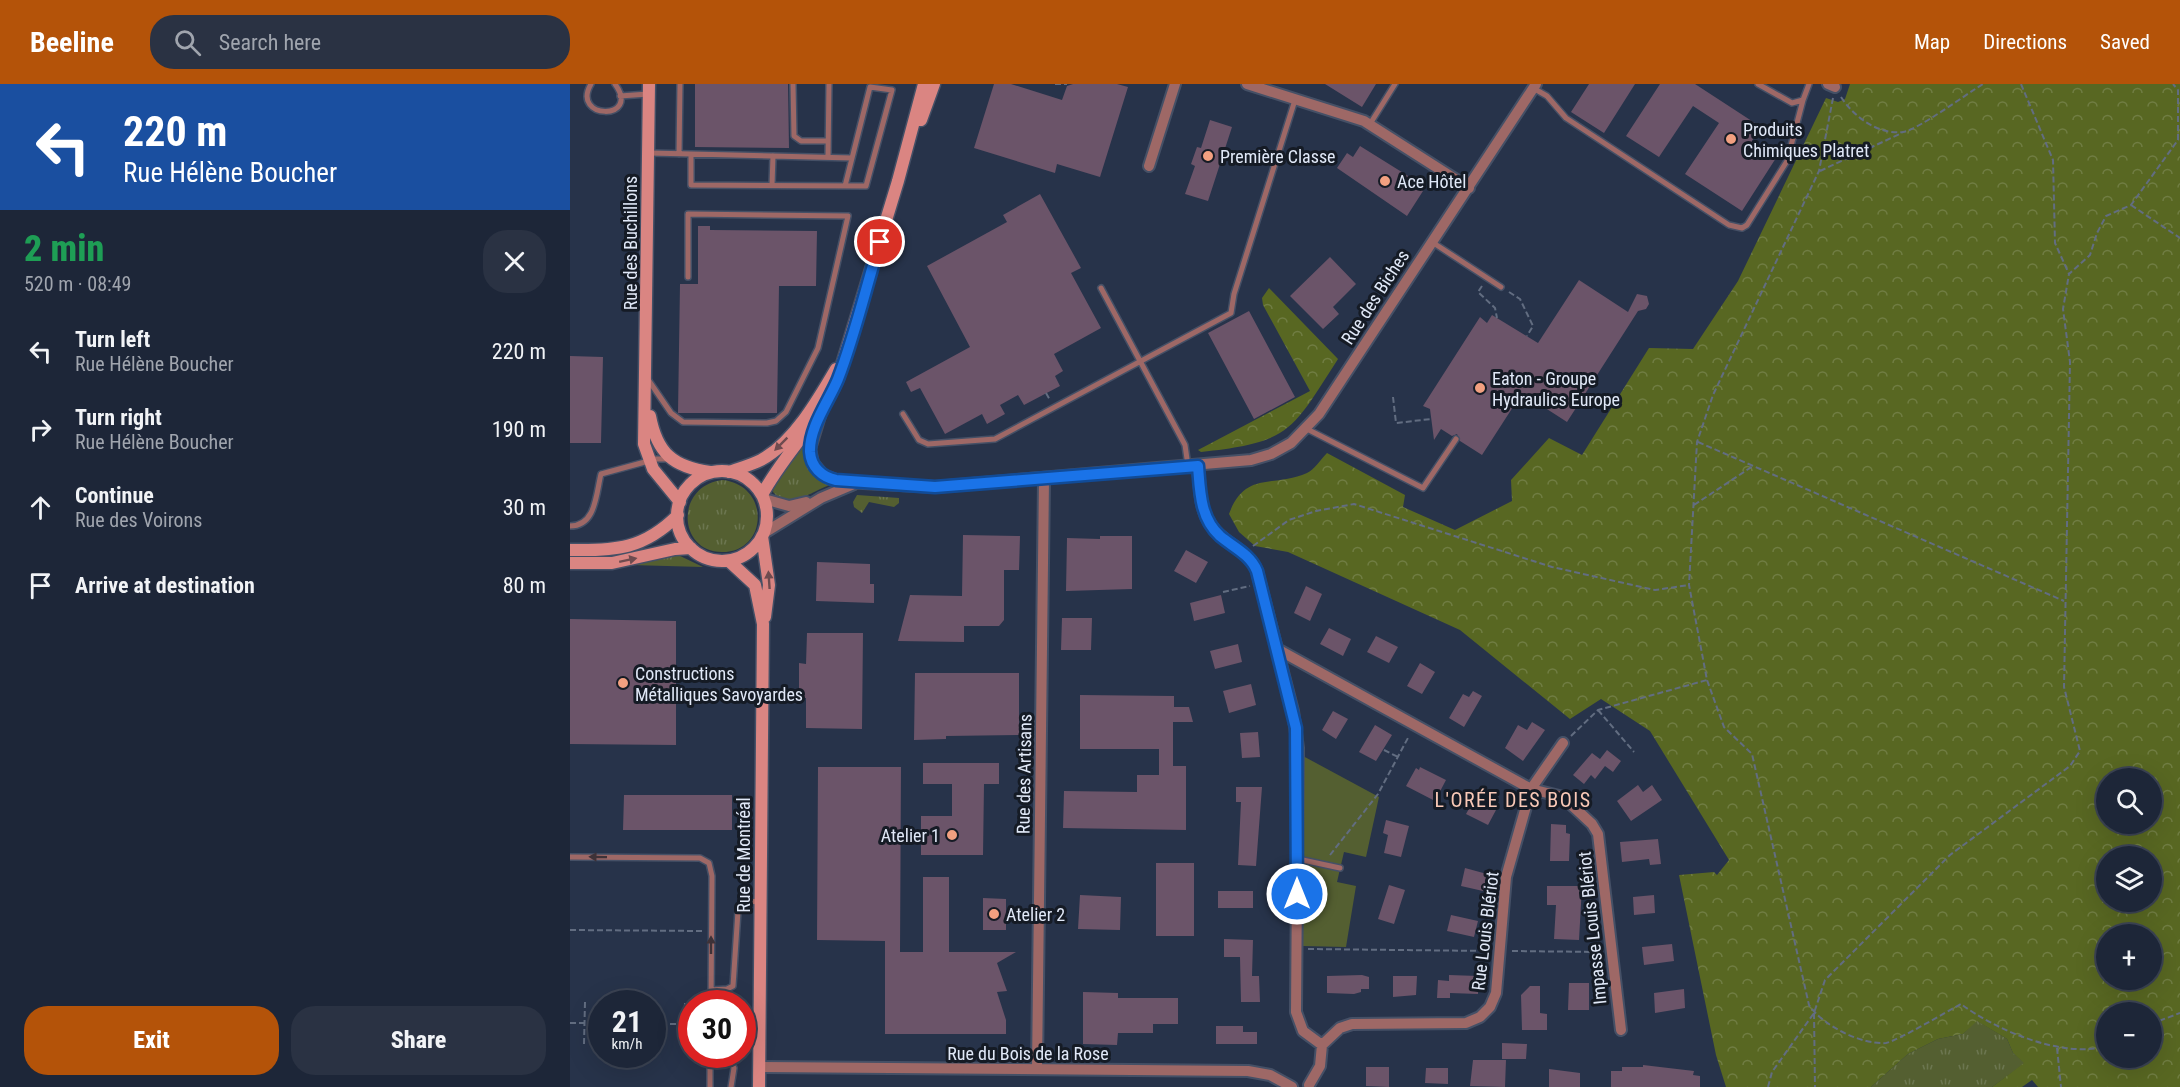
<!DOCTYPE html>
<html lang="en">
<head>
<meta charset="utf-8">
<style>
	body { margin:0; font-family:"Roboto Condensed",sans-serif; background:#2a3243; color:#f1f3f6; height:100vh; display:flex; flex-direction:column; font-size:22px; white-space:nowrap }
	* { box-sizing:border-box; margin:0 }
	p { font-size:20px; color:#a0a5ae }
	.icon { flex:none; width:33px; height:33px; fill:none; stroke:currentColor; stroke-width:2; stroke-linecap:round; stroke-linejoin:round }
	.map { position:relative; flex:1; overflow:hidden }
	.drawer { display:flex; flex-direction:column; background:#1d2638; width:570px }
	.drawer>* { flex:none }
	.banner { background:#1a4fa0; color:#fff; overflow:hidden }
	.tools { position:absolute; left:1526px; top:684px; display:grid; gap:12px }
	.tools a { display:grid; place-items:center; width:66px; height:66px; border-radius:50%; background:#1d2638; box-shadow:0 6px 24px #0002,0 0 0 2px #3b4353; font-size:30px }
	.speed { position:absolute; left:18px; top:906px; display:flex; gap:12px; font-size:30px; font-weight:700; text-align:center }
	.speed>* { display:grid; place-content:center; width:78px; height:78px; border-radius:50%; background:#1d2638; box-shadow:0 6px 24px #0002,0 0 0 2px #3b4353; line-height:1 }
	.speed small { font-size:15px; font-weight:400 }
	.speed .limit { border:9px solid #d22; background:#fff; color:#111 }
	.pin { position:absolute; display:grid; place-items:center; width:51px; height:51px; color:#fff; margin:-26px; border:3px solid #fff; border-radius:50%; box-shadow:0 2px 6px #0007 }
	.me { position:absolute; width:66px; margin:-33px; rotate:0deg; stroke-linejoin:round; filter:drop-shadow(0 0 4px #0008) }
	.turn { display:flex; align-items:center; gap:21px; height:126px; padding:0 24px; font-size:27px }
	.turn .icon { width:78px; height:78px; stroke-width:2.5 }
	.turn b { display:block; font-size:42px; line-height:51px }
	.round { display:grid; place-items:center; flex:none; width:63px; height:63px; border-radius:24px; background:#2a3243 }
	.overview { display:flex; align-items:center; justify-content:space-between; height:102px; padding:0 24px }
	h1 { font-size:36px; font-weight:800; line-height:45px; color:#1e9e55 }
	.button { display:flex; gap:12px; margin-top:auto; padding:12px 24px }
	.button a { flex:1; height:69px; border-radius:24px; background:#b45309; color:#fff; font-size:24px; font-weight:800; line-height:69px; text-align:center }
	.button a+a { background:#2a3243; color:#f1f3f6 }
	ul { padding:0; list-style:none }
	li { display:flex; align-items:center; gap:18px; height:78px; padding:0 24px }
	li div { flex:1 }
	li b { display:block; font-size:22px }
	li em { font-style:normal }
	header { display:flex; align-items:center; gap:36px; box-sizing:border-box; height:84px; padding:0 30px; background:#b45309; color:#fff }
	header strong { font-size:28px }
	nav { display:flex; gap:33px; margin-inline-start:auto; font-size:21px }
	.search { width:420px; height:54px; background:#2a3243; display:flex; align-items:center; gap:15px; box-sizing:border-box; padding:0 21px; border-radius:24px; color:#a0a5ae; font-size:22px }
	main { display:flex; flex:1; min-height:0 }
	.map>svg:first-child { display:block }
	.grass { fill:url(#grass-tufts) }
	.forest { fill:url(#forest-crowns); fill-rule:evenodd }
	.green { fill:#545f31 }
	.building { fill:#6b5469 }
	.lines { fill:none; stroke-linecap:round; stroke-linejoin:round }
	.lane-casing { stroke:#455066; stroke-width:8 }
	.street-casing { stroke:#455066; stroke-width:14 }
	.secondary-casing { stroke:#455066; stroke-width:15 }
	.path { stroke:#626d81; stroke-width:2; stroke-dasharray:6 3; stroke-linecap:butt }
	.lane { stroke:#9e6866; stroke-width:5 }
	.street { stroke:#9e6866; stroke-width:10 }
	.secondary { stroke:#da8582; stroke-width:12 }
	.oneway { fill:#6e4b4f }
	.oneway2 { fill:#3e3238 }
	.route-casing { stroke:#114b97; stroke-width:15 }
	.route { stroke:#1a73e8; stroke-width:10 }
	.poi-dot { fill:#f2a080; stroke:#151b25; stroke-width:2 }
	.labels { text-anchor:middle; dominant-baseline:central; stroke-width:6; stroke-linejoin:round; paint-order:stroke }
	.poi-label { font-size:18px; fill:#e1e9f8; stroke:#151b25; text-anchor:start }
	.street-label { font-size:18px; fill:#e1e9f8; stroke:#151b25 }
	.neighbourhood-label { font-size:20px; letter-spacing:1.5px; fill:#f9c9b7; stroke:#151b25 }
</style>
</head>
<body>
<header>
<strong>Beeline</strong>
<div class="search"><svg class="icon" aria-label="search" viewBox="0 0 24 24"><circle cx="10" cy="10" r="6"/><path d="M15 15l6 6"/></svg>Search here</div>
<nav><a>Map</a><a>Directions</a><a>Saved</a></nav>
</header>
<main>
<section class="drawer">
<div class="banner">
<div class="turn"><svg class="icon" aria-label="left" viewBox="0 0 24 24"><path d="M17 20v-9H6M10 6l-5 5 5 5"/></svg><div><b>220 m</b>Rue Hélène Boucher</div></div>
</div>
<div class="overview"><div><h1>2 min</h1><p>520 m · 08:49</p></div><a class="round"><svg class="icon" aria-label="close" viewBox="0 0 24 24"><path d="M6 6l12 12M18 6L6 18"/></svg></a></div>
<ul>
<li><svg class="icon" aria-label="left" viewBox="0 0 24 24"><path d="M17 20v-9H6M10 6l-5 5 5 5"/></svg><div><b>Turn left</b><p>Rue Hélène Boucher</p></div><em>220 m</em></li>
<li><svg class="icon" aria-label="right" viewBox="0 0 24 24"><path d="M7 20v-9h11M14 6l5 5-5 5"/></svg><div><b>Turn right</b><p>Rue Hélène Boucher</p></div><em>190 m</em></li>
<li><svg class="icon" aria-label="ahead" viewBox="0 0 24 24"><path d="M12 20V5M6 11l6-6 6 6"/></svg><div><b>Continue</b><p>Rue des Voirons</p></div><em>30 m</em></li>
<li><svg class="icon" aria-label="arrive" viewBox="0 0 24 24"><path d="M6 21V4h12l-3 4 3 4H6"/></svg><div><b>Arrive at destination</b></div><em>80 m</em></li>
</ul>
<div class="button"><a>Exit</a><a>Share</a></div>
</section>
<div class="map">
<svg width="1610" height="1003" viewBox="0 0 1610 1003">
	<defs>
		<pattern id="grass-tufts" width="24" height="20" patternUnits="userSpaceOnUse" patternTransform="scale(1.5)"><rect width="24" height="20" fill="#545f31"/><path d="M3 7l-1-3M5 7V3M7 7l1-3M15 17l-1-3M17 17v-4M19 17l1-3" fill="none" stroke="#6c7650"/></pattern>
		<pattern id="forest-crowns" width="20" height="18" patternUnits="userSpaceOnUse" patternTransform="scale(1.5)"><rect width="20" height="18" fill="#586722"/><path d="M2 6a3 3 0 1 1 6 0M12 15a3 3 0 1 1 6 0" fill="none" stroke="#707d43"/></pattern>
	</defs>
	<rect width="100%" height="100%" fill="#27334a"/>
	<path class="grass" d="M233 358 237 359C232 389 248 386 260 401 242 407 219 427 203 408L204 400Z
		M153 396C201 402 198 468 152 468 107 468 105 401 153 396Z
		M287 411 329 414V419L324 423 299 418 292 429 284 423 283 418Z
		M106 470 133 483 61 481Z
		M1406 936 1437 955 1443 969 1455 979 1422 1003H1301L1338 970 1368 955 1393 950Z"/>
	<path class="forest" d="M1280 0H1610V1003H1468L1462 996 1452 1003H1422L1454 979 1443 969 1437 955 1407 937 1393 950 1368 955 1338 970 1301 1003H1156L1146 971 1109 791 1144 788 1147 791 1159 776 1080 647 1031 615 1000 635 890 546 718 468 685 462 669 448 659 430C675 386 704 404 737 389 744 386 751 375 757 369L835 411 833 423 885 446 942 417 941 396 979 354 1012 371 1079 264 1123 265 1168 197 1256 14 1268 18 1275 15ZM1536 694H1581V740H1536ZM1536 772H1581V818H1536ZM1536 850H1581V896H1536ZM1536 928H1581V974H1536Z
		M699 204 768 275C721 348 721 358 631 368L628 366 740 307 693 221 692 214Z"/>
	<path class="green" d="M733 672 809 713 796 773 774 768 767 798 786 802 776 863 732 862Z"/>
	<path class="building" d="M125 0H218L219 64 125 63Z
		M424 0H441L492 16 497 2 503 0H547L558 3 530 93 487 80 485 89 404 64Z
		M755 0H806L792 23Z
		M1019 0H1065L1034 49 1001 28Z
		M1090 0H1125L1191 43 1182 57 1206 74 1172 127 1115 90 1149 39 1123 22 1089 73 1056 52Z
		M640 36 662 43 638 117 615 110 625 82 621 80 627 63 631 64Z
		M790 62 843 95 841 99 853 107 837 132 767 84 777 69 783 73Z
		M470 110 511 184 501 189 531 244 484 270 493 287 485 292 490 302 454 321 448 311 430 321 435 330 417 340 412 330 375 350 350 304 341 308 336 298 400 263 357 182 437 138 433 131Z
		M128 142H140V146L247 147 246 202H209L207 329H108L110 200H128Z
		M760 173 786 200 763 223 769 230 753 245 720 212Z
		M1009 196 1058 228 1067 210 1077 212 1079 220 1076 225 1068 227 997 338 952 309 912 371 890 357 887 350 882 352 871 345 864 356 860 325 853 322 910 233 917 239 922 231 968 259Z
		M679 227 725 313 684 335 638 249Z
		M0 272 33 273 31 359H0Z
		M393 451 450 452 449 486H434V536L429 542H394V558L328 557 340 511 392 512Z
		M530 452H562V505L496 507 497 454 530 455Z
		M616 466 638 478 626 499 604 487Z
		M247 478 300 480V500H304V519L246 517Z
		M736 502 752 510 740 537 724 529Z
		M651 511 655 529 624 537 620 519Z
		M492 534H522L521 566H491Z
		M0 535 106 537V661L0 660Z
		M759 544 781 555 773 572 750 560Z
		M237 549H293L292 645 236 644V614H229V579L236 580Z
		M806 552 828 563 819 579 797 568Z
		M668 560 672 578 645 585 640 567Z
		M850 579 865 588 852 610 837 602Z
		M345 589H449V651L376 652V655L344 656Z
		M681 600 686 621 659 629 653 607Z
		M903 607 912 612 894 643 879 634 893 610 899 613Z
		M510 611 604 612V623H619L623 638H603V682H616V746L493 744 494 707 567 708V691H589V665H510Z
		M763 627 778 635 766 655 752 646Z
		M962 638 975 646 953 677 935 664 948 641 957 646Z
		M805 641 822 651 806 677 789 668Z
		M688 648 690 673 672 674 670 649Z
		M1037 666 1051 677 1043 688 1035 682 1025 695 1021 691 1014 700 1003 691 1022 669 1030 675Z
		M353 679H429V700H414L413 771H351V732H382V700H353Z
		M248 683H331L330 868H353V793H379V868H446L427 879 437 907 427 908 436 936V950H315V857L247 856Z
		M850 683 876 696 865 717 836 702 846 684 849 686Z
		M1068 701 1073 708 1082 701 1092 716 1061 737 1047 717Z
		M666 703H692L686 782 668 781 671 718H666Z
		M54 711H162V746H53Z
		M906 712 926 726 918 741 896 730Z
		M816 736 839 742 831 773 814 769 818 751 813 749Z
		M981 740 996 741V749L1000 750 999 777H980Z
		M1088 755 1091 780 1080 781 1079 775 1052 778 1050 758Z
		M586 779H624V852H586Z
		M895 784 917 790 913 807 891 802Z
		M819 801 835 806 824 840 808 835Z
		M977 802H1012L1009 856 984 855 986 821H977Z
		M648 807H683V824H648Z
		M510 811 551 813 550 846 508 845Z
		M1084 811 1085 829 1064 831 1063 813Z
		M413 814 436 815V846H413Z
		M881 831 908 837 904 853 877 847Z
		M654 855 683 856 682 892H689L690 918H671L670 873H654Z
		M1102 860 1104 877 1074 881 1072 863Z
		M792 891 799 893V905H791V908L784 910 757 909V892Z
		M879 891 908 892V910L880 909V914H867L868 896 879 897Z
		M823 892H847L846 911 823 913Z
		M999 899H1019V926H998Z
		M960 902H970V929L977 930V946H952L951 911Z
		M1114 905 1115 924 1085 929 1084 909Z
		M513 908 548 909V914H608V940H583V949H548L547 961 513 960Z
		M646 942H673V948H687V960H646Z
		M932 959 957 960 956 975H932Z
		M903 976H936L935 1003 900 1002Z
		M1073 981 1124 987 1123 991 1130 992V1003H1041V987H1052V983H1073Z
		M796 983H819V1003L796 1002Z
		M856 984H878V1000L855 999Z
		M979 985 1010 989V1003H979Z"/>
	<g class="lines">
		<g class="lane-casing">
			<path id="lane" d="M21 0C0 36 72 37 45 0
				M223 0 224 52 231 57H258
				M1188 0 1222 19 1233 16 1239 0
				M963 4 977 12 996 34 1159 141 1172 144 1177 141 1217 77 1233 16
				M50 12 78 10
				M800 40 825 0
				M80 69 282 74
				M109 70 110 0
				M121 70V101L296 102 322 6 300 3 275 102
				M258 73 259 0
				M202 101 203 72
				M862 158 931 203
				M531 204 615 361 618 382
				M77 294 101 329 113 338 197 339 206 337 216 328 248 264 278 132 118 130V193
				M333 330 349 356 358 360 425 355 661 229 664 210 725 16
				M737 345 853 404 886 355
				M0 442C26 442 26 410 31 390L86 375H100
				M0 773 130 774 139 779 142 792 141 920
				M728 775 770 784
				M141 906 157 905 163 902 168 827 174 817 191 818
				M140 975 161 978 164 984 161 1003
				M140 1003V970"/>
		</g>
		<g class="street-casing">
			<path id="street" d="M677 0 794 37 899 104
				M1258 0 1265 3
				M579 82 605 0
				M250 332 240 365 243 379 253 391 266 396 293 399 365 403 681 376 701 370 721 359 749 330 966 0
				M628 382C630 401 629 425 641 441 653 460 678 465 687 487L723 627 728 664 726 928 733 947 752 961
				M194 415 219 422 236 418
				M194 449 251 414 284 400
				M707 565 961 705 936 793 926 909 920 923 910 933 896 939 782 940 770 944 752 961
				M993 659 961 705 993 713 1022 740 1028 750 1051 946
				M189 983 678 987 700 991 722 1003
				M467 985 474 395
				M739 1001 750 982 752 961"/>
		</g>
		<g class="secondary-casing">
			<path id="secondary" d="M79 0 74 360 83 385 110 418
				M351 36 364 0
				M80 332C87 369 103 383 140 388
				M107 432a45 45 0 1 1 90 0a45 45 0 1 1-90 0Z
				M159 388C170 384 181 381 191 376 223 359 248 316 266 285
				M192 411C214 369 250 338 268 294L328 97 354 0
				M192 452 199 501 195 533
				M0 466C46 467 74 465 108 431
				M159 477 185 501 193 540 189 1003
				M0 479H42L105 465 121 464"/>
		</g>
		<path class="path" d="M485 0H497
			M1451 0 1483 76 1485 159 1499 190
			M1271 13C1284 33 1308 51 1333 48 1346 47 1398 9 1413 0
			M1263 14 1249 87 1143 311 1127 358 1119 501 1137 596 1154 643 1182 670 1239 921C1252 941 1291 961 1316 959 1327 957 1378 927 1391 920 1426 946 1493 975 1536 962
			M1250 87 1332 49
			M1561 121 1610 154
			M912 202 908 208 925 224 927 234
			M939 208 950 215 963 242 957 252
			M476 309 480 316
			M823 313 826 339 861 335
			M1128 358 1494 517
			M1124 421 1183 382
			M683 462 719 436 746 427 784 420 982 483 1085 506 1119 501
			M653 508 680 502
			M1028 626 1064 668
			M1001 652 1028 626 1137 596
			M814 666 828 673
			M760 771 808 710 839 652
			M0 846 132 847
			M738 865 918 867
			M942 867 1029 868
			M49 918 50 920
			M82 920V919
			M1244 929 1245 1003
			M0 939H32
			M82 940H122
			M1581 940 1610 929
			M14 960 15 918
			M115 960 113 955 115 919
			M1487 964 1491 1003
			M1198 1003 1202 988 1244 929 1255 896 1380 771 1500 682 1510 667 1494 603 1500 278 1493 225 1499 190 1520 171 1527 149 1536 132 1561 121 1608 56V6L1603 0"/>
		<use href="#lane" class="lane"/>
		<use href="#street" class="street"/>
		<use href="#secondary" class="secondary"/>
	</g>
	<defs><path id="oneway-solid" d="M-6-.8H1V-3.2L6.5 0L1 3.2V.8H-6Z" transform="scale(1.5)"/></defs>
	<g class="oneway">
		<use href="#oneway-solid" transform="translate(211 360) rotate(135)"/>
		<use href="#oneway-solid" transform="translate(58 476) rotate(-12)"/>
		<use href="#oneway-solid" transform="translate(199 496) rotate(-94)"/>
	</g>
	<g class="oneway2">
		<use href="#oneway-solid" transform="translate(28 773) rotate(-179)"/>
		<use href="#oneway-solid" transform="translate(141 861) rotate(-90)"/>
	</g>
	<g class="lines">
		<g class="route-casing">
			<path id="route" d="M310 158C296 203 285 251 268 295 259 317 239 343 240 368 241 383 252 393 266 396L365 403 628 382C630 407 630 434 650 452 663 463 680 470 687 487L726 644 727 810"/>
		</g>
		<use href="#route" class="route"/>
	</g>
	<g class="poi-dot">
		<circle cx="1161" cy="55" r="6"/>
		<circle cx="638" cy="72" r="6"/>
		<circle cx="815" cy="97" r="6"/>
		<circle cx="910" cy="304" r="6"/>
		<circle cx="53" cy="599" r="6"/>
		<circle cx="382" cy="751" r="6"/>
		<circle cx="424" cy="830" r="6"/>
	</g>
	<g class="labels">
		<g class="poi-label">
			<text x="1173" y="45">Produits<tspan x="1173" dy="21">Chimiques Platret</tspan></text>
			<text x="650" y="72">Première Classe</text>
			<text x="827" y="97">Ace Hôtel</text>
			<text x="922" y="294">Eaton - Groupe<tspan x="922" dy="21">Hydraulics Europe</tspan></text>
			<text x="65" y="589">Constructions<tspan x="65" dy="21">Métalliques Savoyardes</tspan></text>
			<text x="370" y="751" text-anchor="end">Atelier 1</text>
			<text x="436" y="830">Atelier 2</text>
		</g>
		<g class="street-label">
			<text transform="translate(60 159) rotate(-90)">Rue des Buchillons</text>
			<text transform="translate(805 213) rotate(-57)">Rue des Biches</text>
			<text transform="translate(454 690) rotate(-89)">Rue des Artisans</text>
			<text transform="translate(173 771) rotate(-90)">Rue de Montréal</text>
			<text transform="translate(1022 844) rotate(-96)">Impasse Louis Blériot</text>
			<text transform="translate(915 847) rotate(-83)">Rue Louis Blériot</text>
			<text x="458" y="969">Rue du Bois de la Rose</text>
		</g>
		<g class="neighbourhood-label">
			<text x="943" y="716">L'ORÉE DES BOIS</text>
		</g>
	</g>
</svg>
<div class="tools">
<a><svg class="icon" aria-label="search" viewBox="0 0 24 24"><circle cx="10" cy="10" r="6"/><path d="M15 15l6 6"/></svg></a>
<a><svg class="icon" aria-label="layers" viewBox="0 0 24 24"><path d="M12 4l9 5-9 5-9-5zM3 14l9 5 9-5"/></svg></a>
<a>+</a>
<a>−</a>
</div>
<div class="speed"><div>21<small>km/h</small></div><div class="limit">30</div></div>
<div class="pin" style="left:310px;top:158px;background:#d93025"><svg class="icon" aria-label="arrive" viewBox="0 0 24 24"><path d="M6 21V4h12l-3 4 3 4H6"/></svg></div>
<svg class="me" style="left:727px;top:810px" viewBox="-20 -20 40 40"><circle r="17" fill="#1a73e8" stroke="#fff" stroke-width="3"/><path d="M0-11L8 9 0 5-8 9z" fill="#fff"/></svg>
</div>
</main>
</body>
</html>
